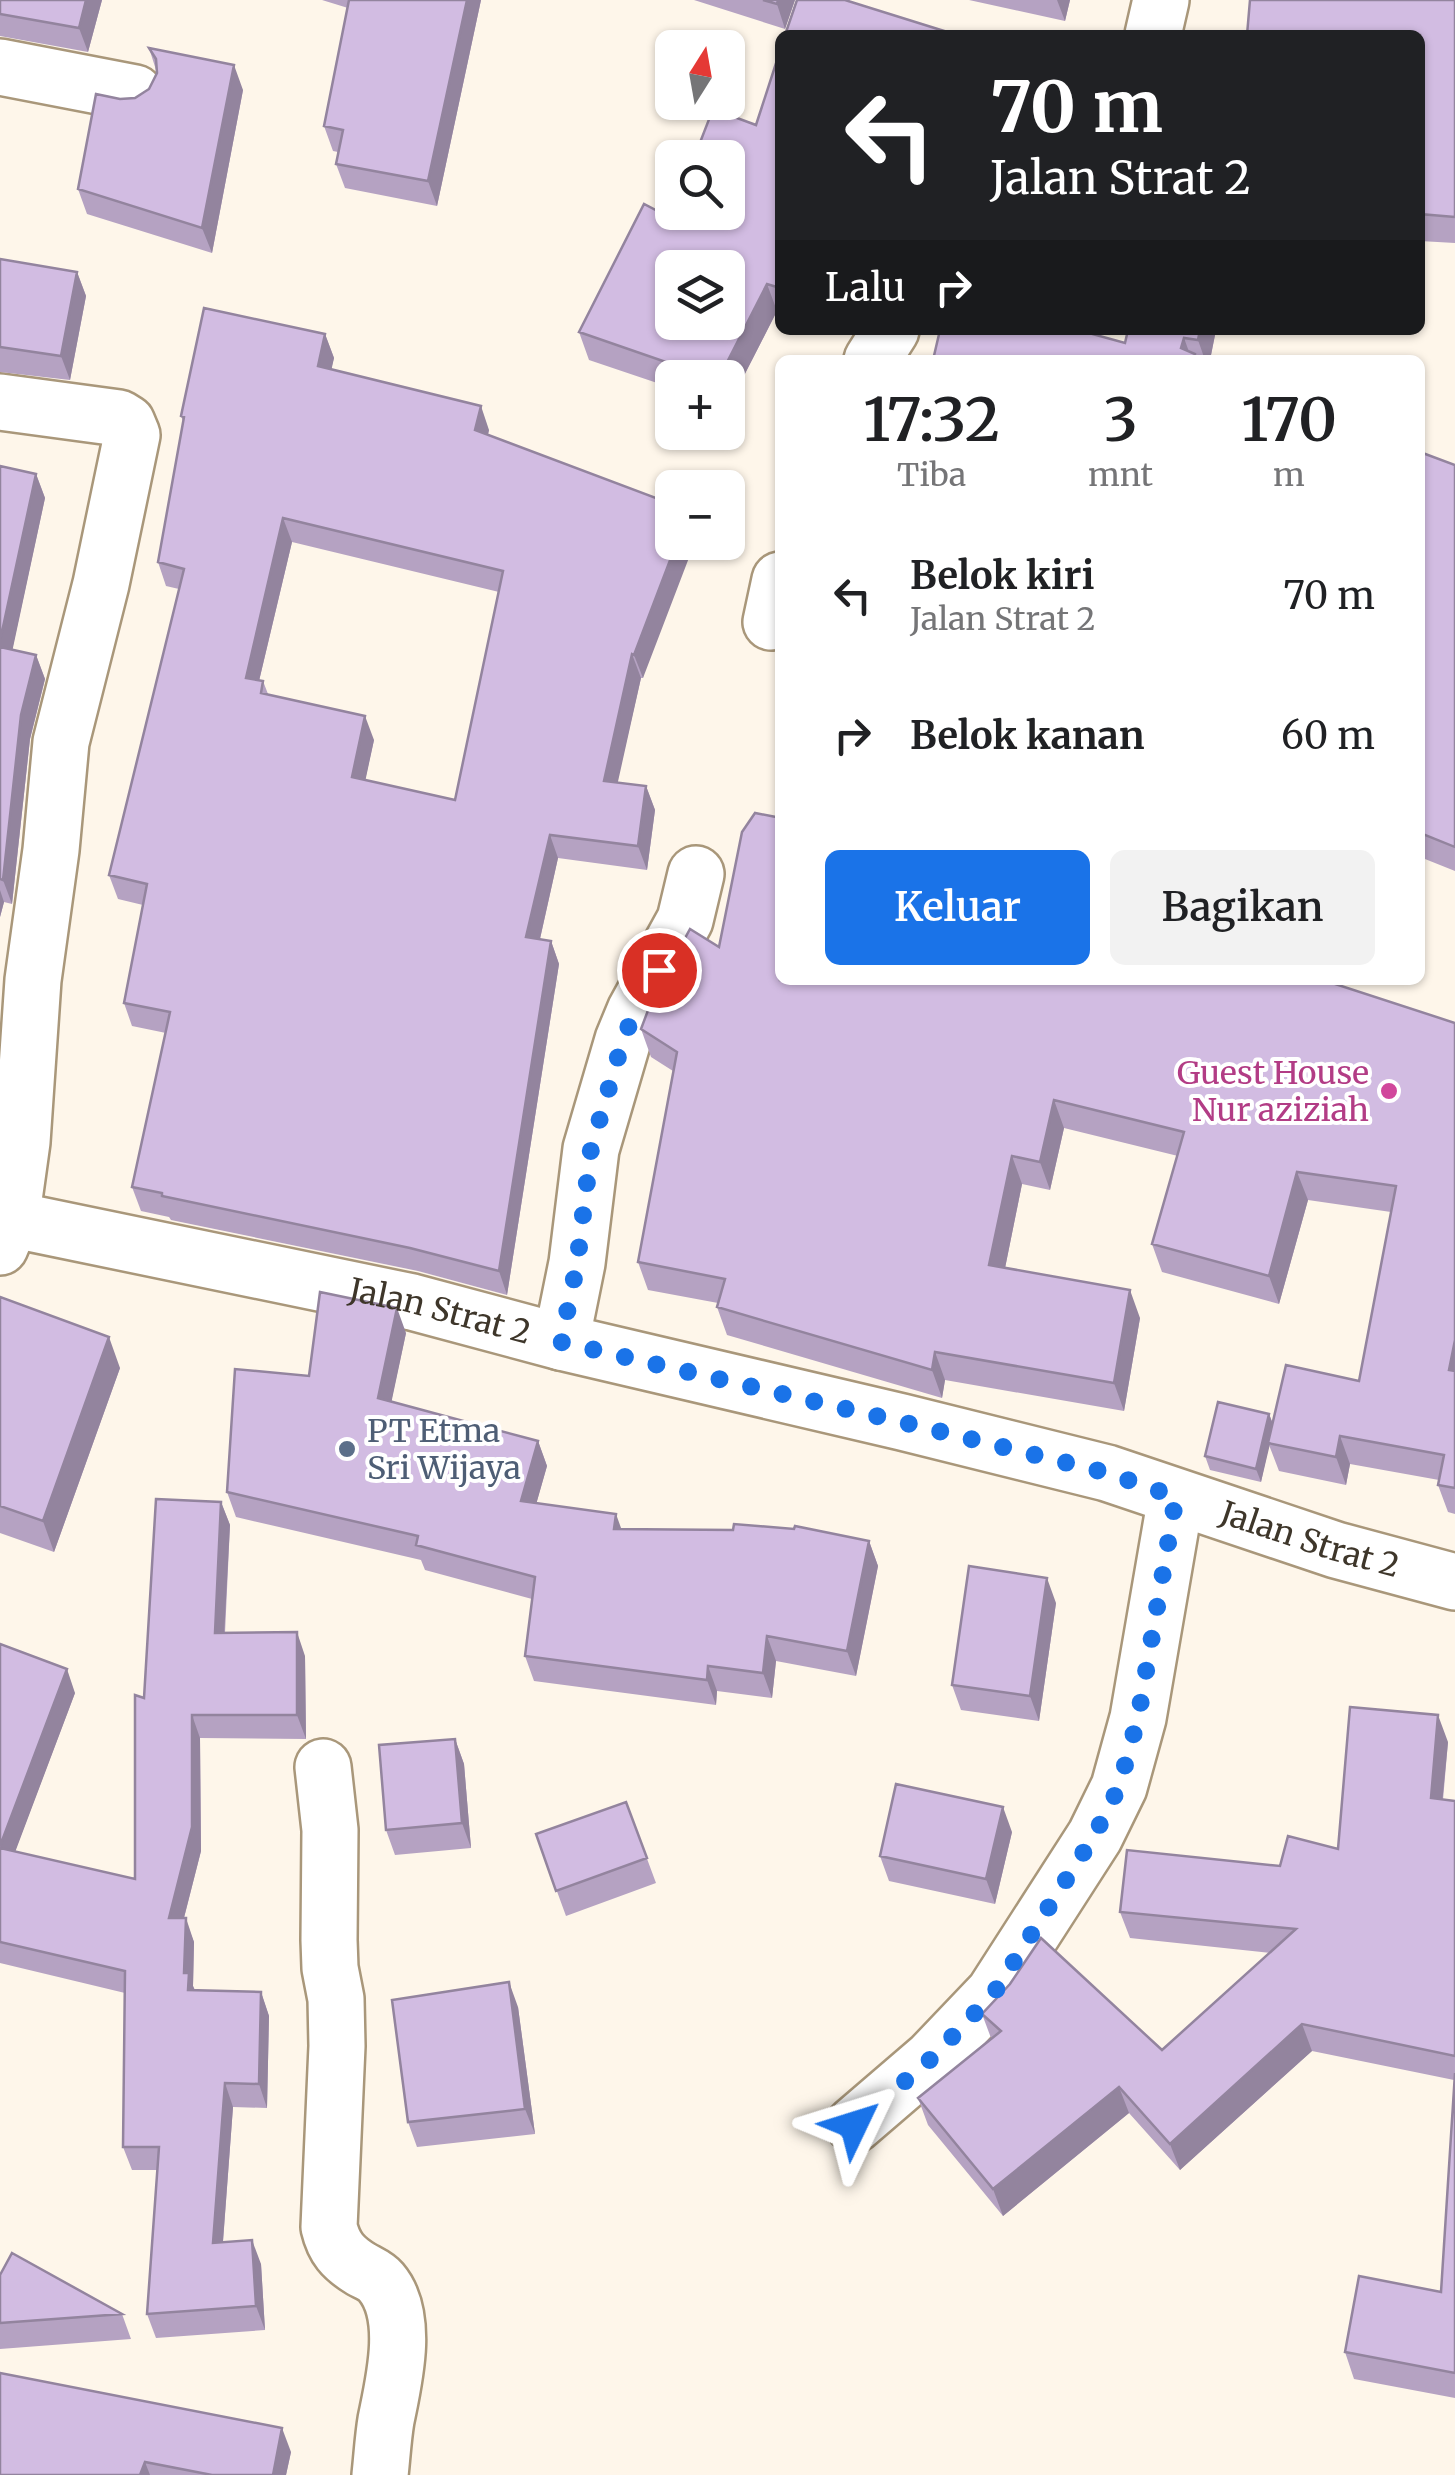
<!DOCTYPE html>
<html lang="id">
<head>
<meta charset="utf-8">
<style>
	body { margin:0; font-family:Merriweather,serif; background:#f2f2f2; color:#202124; height:100vh; display:flex; flex-direction:column; font-size:38px; white-space:nowrap }
	* { box-sizing:border-box; margin:0 }
	p { font-size:32px; color:#757577 }
	.icon { flex:none; width:55px; height:55px; fill:none; stroke:currentColor; stroke-width:2; stroke-linecap:round; stroke-linejoin:round }
	.map { position:relative; flex:1; overflow:hidden }
	.sheet { position:absolute; left:775px; top:355px; width:650px; height:630px; display:flex; flex-direction:column; background:#fff; border-radius:15px; box-shadow:0 2px 8px #0004 }
	.sheet>* { flex:none }
	.top-card { position:absolute; left:775px; top:30px; width:650px; height:305px; border-radius:15px; box-shadow:0 2px 8px #0004; background:#202124; color:#fff; overflow:hidden }
	.needle { width:65px; rotate:11deg }
	.controls { position:absolute; left:655px; top:30px; display:grid; gap:20px }
	.controls a { display:grid; place-items:center; width:90px; height:90px; border-radius:15px; background:#fff; box-shadow:0 2px 8px #0004; font-size:50px }
	.pin { position:absolute; display:grid; place-items:center; width:85px; height:85px; color:#fff; margin:-42px; border:5px solid #fff; border-radius:50%; box-shadow:0 2px 10px #0007 }
	.me { position:absolute; width:110px; margin:-55px; rotate:49deg; stroke-linejoin:round; filter:drop-shadow(0 0 8px #0008) }
	.turn { display:flex; align-items:center; gap:35px; height:210px; padding:0 50px; font-size:45px }
	.turn .icon { width:130px; height:130px; stroke-width:2.5 }
	.turn b { display:block; font-size:70px; line-height:85px }
	.then { display:flex; align-items:center; height:95px; padding:0 50px; background:#0003; gap:20px; font-size:38px }
	.eta { display:flex; justify-content:space-evenly; align-items:center; height:170px; text-align:center }
	.eta b { font-size:60px; font-weight:600; line-height:70px }
	.button { display:flex; gap:20px; margin-top:auto; padding:20px 50px }
	.button a { flex:1; height:115px; border-radius:15px; background:#1a73e8; color:#fff; font-size:40px; font-weight:600; line-height:115px; text-align:center }
	.button a+a { background:#f2f2f2; color:#202124 }
	ul { padding:0; list-style:none }
	li { display:flex; align-items:center; gap:30px; height:140px; padding:0 50px }
	li div { flex:1 }
	li b { display:block; font-size:38px }
	li em { font-style:normal }
	.map>svg:first-child { display:block }
	.lines { fill:none; stroke-linecap:round; stroke-linejoin:round }
	.street-casing { stroke:#a9977a; stroke-width:60 }
	.street { stroke:#fff; stroke-width:55 }
	.wall { fill:#b5a2c2; fill-rule:evenodd }
	.shaded-wall { fill:#93849e }
	.building { fill:#d2bce2; stroke:#93849e; stroke-width:2.5; fill-rule:evenodd }
	.route { stroke:#1a73e8; stroke-width:18; stroke-dasharray:0 32.4 }
	.hotel-dot { fill:#d1479c; stroke:#fff; stroke-width:4 }
	.service-dot { fill:#5c6f8a; stroke:#fff; stroke-width:4 }
	.labels { text-anchor:middle; dominant-baseline:central; stroke-width:8; stroke-linejoin:round; paint-order:stroke }
	.hotel-label { font-size:32px; fill:#b23c85; stroke:#fff; text-anchor:end }
	.street-label { font-size:32px; fill:#3e362a; stroke:#fff }
	.service-label { font-size:32px; fill:#4e5e75; stroke:#fff; text-anchor:start }
</style>
</head>
<body>
<div class="map">
<svg width="1455" height="2475" viewBox="0 0 1455 2475">
	<rect width="100%" height="100%" fill="#fef6ea"/>
	<g class="lines">
		<g class="street-casing">
			<g id="street">
				<path d="M1153 35 1161 0"/>
				<path d="M0 67 135 93"/>
				<path d="M872 360 891 330"/>
				<path d="M0 402 119 418 127 423 132 435 101 584 61 742 51 850 33 980 22 1142 11 1221 0 1247"/>
				<path d="M771 622 780 580"/>
				<path id="s1" d="M0 1217 412 1302 561 1342 902 1422 1107 1473 1336 1550 1455 1582"/>
				<path d="M561 1342 577 1263 591 1149 623 1040 635 1011 685 920 696 874"/>
				<path d="M323 1767 330 1830 329 1940 330 1968 336 1999 337 2046 329 2227C334 2248 343 2258 361 2269 368 2273 376 2276 381 2282 410 2316 394 2381 386 2420 383 2438 382 2457 380 2475"/>
				<path d="M854 2125 932 2058 994 1993 1095 1836 1119 1787 1138 1718 1176 1497"/>
			</g>
		</g>
		<use href="#street" class="street"/>
	</g>
	<path class="wall" d="M0 0H102L88 52 0 36Z
		M322 0H481L437 206 345 188 336 164 338 152 333 151 324 126 348 8Z
		M694 0H795L785 29Z
		M969 0H1070L1065 21Z
		M1455 0V243L1420 241V35Z
		M149 48 243 90 212 253 87 214 78 189 120 99 135 98 149 89 157 73Z
		M780 51V312L777 311 728 407V378H672V388L589 360 579 332 671 218 756 125Z
		M0 259 77 272 86 296 70 380 0 372Z
		M1216 330 1210 360H933L1125 343Z
		M325 334 334 358 331 369 489 430 488 435 672 504 643 678H641L617 782 646 786 655 810 647 870 558 858 540 939 551 941 559 964 507 1295 418 1271 171 1220 169 1217 141 1211 132 1187 166 1033 132 1026 124 1003 143 905 118 899 109 875 179 589 166 586 158 562 183 421 181 416ZM292 542 499 592 455 800 365 780 374 740 268 694 263 681H259Z
		M1420 452 1455 465V871L1420 857Z
		M0 466 36 474 45 498 12 650 36 655 45 679 30 739 12 904 4 902 0 917Z
		M776 817 780 980 1455 1023V1514L1448 1512 1438 1485 1439 1480 1350 1464 1346 1485 1279 1471 1269 1445 1261 1482 1210 1470 1205 1456 1269 1414 1273 1424 1359 1381 1391 1212 1308 1200 1279 1304 1162 1272 1152 1244 1178 1156 1064 1128 1050 1190 1022 1184 1005 1268 1140 1318 1124 1411 945 1380 942 1398 727 1335 717 1307 718 1303 648 1290 638 1262 673 1071 651 1057 641 1029 719 947Z
		M0 1297 120 1368 54 1552 0 1533Z
		M406 1333 391 1402 538 1441 547 1466 536 1504 622 1529 869 1541 878 1566 856 1676 776 1661 772 1698 717 1691 716 1705 534 1681 525 1656 532 1599 425 1570 421 1560 236 1517 227 1492 309 1376Z
		M221 1502 230 1525 225 1633 305 1656 306 1739 200 1738 201 1851 184 1918 194 1942 193 1986 195 1990 261 1992 269 2016 267 2108 233 2107 223 2242 261 2264 265 2330 156 2338 147 2314 158 2170H132L123 2147 125 1993 0 1963V1644L75 1693 15 1851 135 1879 144 1698Z
		M1056 1603 1039 1721 961 1710 952 1685Z
		M455 1739 464 1764 471 1848 395 1855 386 1830Z
		M1448 1742 1443 1800 1455 1801V2398L1354 2379 1345 2352 1441 2292 1454 2080 1312 2051 1180 2170 1129 2113 1003 2216 928 2125 918 2098 991 2038 982 2014 1162 2050 1271 1953 1130 1938 1120 1912 1338 1849Z
		M626 1802 656 1883 566 1916 536 1834Z
		M1012 1832 995 1904 889 1881 880 1856Z
		M518 2007 535 2134 417 2147 408 2122Z
		M0 2275 122 2314 131 2339 0 2349Z
		M0 2373 291 2452 286 2475H0Z"/>
	<path class="shaded-wall" d="M86 0H102L88 52 79 28Z
		M467 0H481L437 206 428 181Z
		M778 0H795L785 29 777 4Z
		M1057 0H1070L1065 21Z
		M234 65 243 90 212 253 202 228Z
		M77 272 86 296 70 380 61 356Z
		M767 284 777 311 728 407V378H719Z
		M1200 330H1216L1210 360H1205L1198 340Z
		M325 334 334 358 327 390 318 366Z
		M1184 338 1192 360 1181 348Z
		M481 406 489 430 483 453 475 430Z
		M36 474 45 498 8 671 0 650V641Z
		M283 518 292 542 254 702 246 678Z
		M677 542H695L643 678 634 655Z
		M632 654 641 678 613 804 604 781Z
		M36 655 45 679 30 739 12 904 3 880 21 715Z
		M365 716 374 740 361 801 352 777Z
		M646 786 655 810 647 870 638 846Z
		M550 835 558 858 535 961 526 937Z
		M0 890 4 902 0 917Z
		M551 941 559 964 507 1295 499 1271Z
		M1054 1100 1064 1128 1050 1190 1040 1162Z
		M1012 1156 1022 1184 1000 1293 989 1265Z
		M1297 1172 1308 1200 1279 1304 1269 1276Z
		M1130 1290 1140 1318 1124 1411 1114 1383Z
		M397 1308 406 1333 387 1423 378 1398Z
		M109 1337 120 1368 54 1552 43 1521Z
		M1455 1340V1385L1449 1370Z
		M935 1352 945 1380 942 1398 932 1370Z
		M1269 1414 1274 1427 1261 1482 1256 1469Z
		M1340 1436 1350 1464 1346 1485 1336 1457Z
		M538 1441 547 1466 530 1526 521 1501Z
		M221 1502 230 1525 223 1656 215 1633Z
		M616 1514 625 1539 614 1529Z
		M869 1541 878 1566 856 1676 847 1651Z
		M1047 1578 1056 1603 1039 1721 1030 1696Z
		M297 1632 305 1656 306 1739 297 1715Z
		M767 1636 776 1661 772 1698 763 1673Z
		M708 1666 717 1691 716 1705 707 1680Z
		M67 1669 75 1693 8 1871 0 1846Z
		M192 1715 200 1738 201 1851 178 1941 169 1918Z
		M1438 1715 1448 1742 1440 1825 1431 1798Z
		M455 1739 464 1764 471 1848 462 1823Z
		M1003 1807 1012 1832 995 1904 986 1879Z
		M186 1918 194 1942 193 1986 197 1996 188 1990 184 1973Z
		M509 1982 518 2007 535 2134 525 2109Z
		M261 1992 269 2016 267 2108 259 2084Z
		M1302 2024 1312 2051 1180 2170 1170 2144Z
		M225 2083 233 2107 221 2267 213 2243Z
		M1119 2087 1129 2113 1003 2216 993 2189Z
		M252 2240 261 2264 265 2330 256 2306Z
		M282 2428 291 2452 286 2475H273Z
		M145 2462 150 2475H140Z"/>
	<path class="building" d="M0 0H86L79 28 0 14Z
		M349 0H467L428 181 336 164 343 130 324 126Z
		M763 0H778L777 4Z
		M797 0H845L957 35H785Z
		M1250 0H1455V217L1420 214V35H1247Z
		M149 48 234 65 202 228 78 189 96 94 120 99 135 98 149 89 157 73 156 59Z
		M780 51V288L767 284 719 378H712L579 332 644 204 671 218 673 212H728V158H694L713 109 756 125ZM672 268H728V322H672Z
		M0 259 77 272 61 356 0 347Z
		M204 308 325 334 318 366 481 406 475 430 672 504V542H677L634 655 632 654 604 781 646 786 638 846 550 835 526 937 551 941 499 1271 410 1248 162 1196V1193L132 1187 170 1012 124 1003 147 884 109 875 184 569 158 562 184 417 181 416ZM283 518 503 571 455 800 352 777 365 716 261 693 263 681 246 678Z
		M940 330H1078L1125 343 1128 330H1200L1198 340 1184 338 1181 348 1195 354 1194 360H933Z
		M1420 452 1455 465V847L1420 833Z
		M0 466 36 474 0 641Z
		M0 647 36 655 21 715 3 880 0 879Z
		M780 796V980H1323L1455 1023V1340L1449 1370 1455 1371V1488L1438 1485 1444 1455 1340 1436 1336 1457 1268 1443 1286 1365 1359 1381 1396 1186 1297 1172 1269 1276 1152 1244 1184 1132 1054 1100 1040 1162 1012 1156 989 1265 1130 1290 1114 1383 935 1352 932 1370 717 1307 725 1279 638 1262 677 1052 641 1029 653 997 690 929 719 947 742 832 755 813 776 817Z
		M320 1292 397 1308 378 1398 538 1441 521 1501 616 1514 614 1529 733 1530 734 1524 794 1529 795 1526 869 1541 847 1651 767 1636 763 1673 708 1666 707 1680 525 1656 535 1577 416 1545 418 1536 227 1492 235 1369 309 1376Z
		M0 1297 109 1337 43 1521 0 1506Z
		M1218 1402 1269 1414 1256 1469 1205 1456Z
		M156 1499 221 1502 215 1633 297 1632V1715H192V1827L169 1918H186L184 1973H189L188 1990 261 1992 259 2084 225 2083 213 2243 252 2240 256 2306 147 2314 159 2147H123L125 1971 0 1942V1848L135 1879V1695L144 1698Z
		M969 1566 1047 1578 1030 1696 952 1685Z
		M0 1644 67 1669 0 1846Z
		M1350 1707 1438 1715 1431 1798 1455 1801V2056L1302 2024 1170 2144 1119 2087 993 2189 918 2098 1001 2031 982 2014 1010 1984 1041 1938 1162 2050 1296 1929 1120 1912 1127 1850 1280 1866 1288 1836 1338 1849Z
		M455 1739 462 1823 386 1830 379 1745Z
		M896 1784 1003 1807 986 1879 880 1856Z
		M626 1802 647 1858 556 1891 536 1834Z
		M509 1982 525 2109 408 2122 392 2000Z
		M1455 2073V2373L1345 2352 1359 2276 1441 2292Z
		M12 2253 122 2314 0 2323V2275Z
		M0 2373 282 2428 273 2475H212L145 2462 140 2475H0Z"/>
	<g class="lines">
		<path class="route" d="M659 970 635 1011 623 1040 591 1149 577 1264 561 1342 902 1422 1108 1473 1176 1497 1138 1718 1119 1787 1094 1836 994 1993 932 2058 854 2125"/>
	</g>
	<circle class="hotel-dot" cx="1389" cy="1091" r="10"/>
	<circle class="service-dot" cx="347" cy="1449" r="10"/>
	<g class="labels">
		<g class="hotel-label">
			<text x="1369" y="1073">Guest House<tspan x="1369" dy="37">Nur aziziah</tspan></text>
		</g>
		<g class="street-label">
			<text stroke="none"><textPath href="#s1" startOffset="450">Jalan Strat 2</textPath></text>
			<text stroke="none"><textPath href="#s1" startOffset="1350">Jalan Strat 2</textPath></text>
		</g>
		<g class="service-label">
			<text x="367" y="1431">PT Etma<tspan x="367" dy="37">Sri Wijaya</tspan></text>
		</g>
	</g>
</svg>
<div class="controls">
<a><svg class="needle" viewBox="-14 -14 28 28"><path d="M0-13l5 13h-10z" fill="#e53935"/><path d="M0 13l5-13h-10z" fill="#757577"/></svg></a>
<a><svg class="icon" aria-label="search" viewBox="0 0 24 24"><circle cx="10" cy="10" r="6"/><path d="M15 15l6 6"/></svg></a>
<a><svg class="icon" aria-label="layers" viewBox="0 0 24 24"><path d="M12 4l9 5-9 5-9-5zM3 14l9 5 9-5"/></svg></a>
<a>+</a>
<a>−</a>
</div>
<div class="pin" style="left:659px;top:970px;background:#d93025"><svg class="icon" aria-label="arrive" viewBox="0 0 24 24"><path d="M6 21V4h12l-3 4 3 4H6"/></svg></div>
<svg class="me" style="left:854px;top:2125px" viewBox="-20 -20 40 40"><path d="M0-17L14 15 0 8-14 15z" fill="#1a73e8" stroke="#fff" stroke-width="4"/></svg>
<div class="top-card">
<div class="turn"><svg class="icon" aria-label="left" viewBox="0 0 24 24"><path d="M17 20v-9H6M10 6l-5 5 5 5"/></svg><div><b>70 m</b>Jalan Strat 2</div></div>
<div class="then">Lalu<svg class="icon" aria-label="right" viewBox="0 0 24 24"><path d="M7 20v-9h11M14 6l5 5-5 5"/></svg></div>
</div>
<section class="sheet">
<div class="eta">
<div><b>17:32</b><p>Tiba</p></div>
<div><b>3</b><p>mnt</p></div>
<div><b>170</b><p>m</p></div>
</div>
<ul>
<li><svg class="icon" aria-label="left" viewBox="0 0 24 24"><path d="M17 20v-9H6M10 6l-5 5 5 5"/></svg><div><b>Belok kiri</b><p>Jalan Strat 2</p></div><em>70 m</em></li>
<li><svg class="icon" aria-label="right" viewBox="0 0 24 24"><path d="M7 20v-9h11M14 6l5 5-5 5"/></svg><div><b>Belok kanan</b></div><em>60 m</em></li>
</ul>
<div class="button"><a>Keluar</a><a>Bagikan</a></div>
</section>
</div>
</body>
</html>
